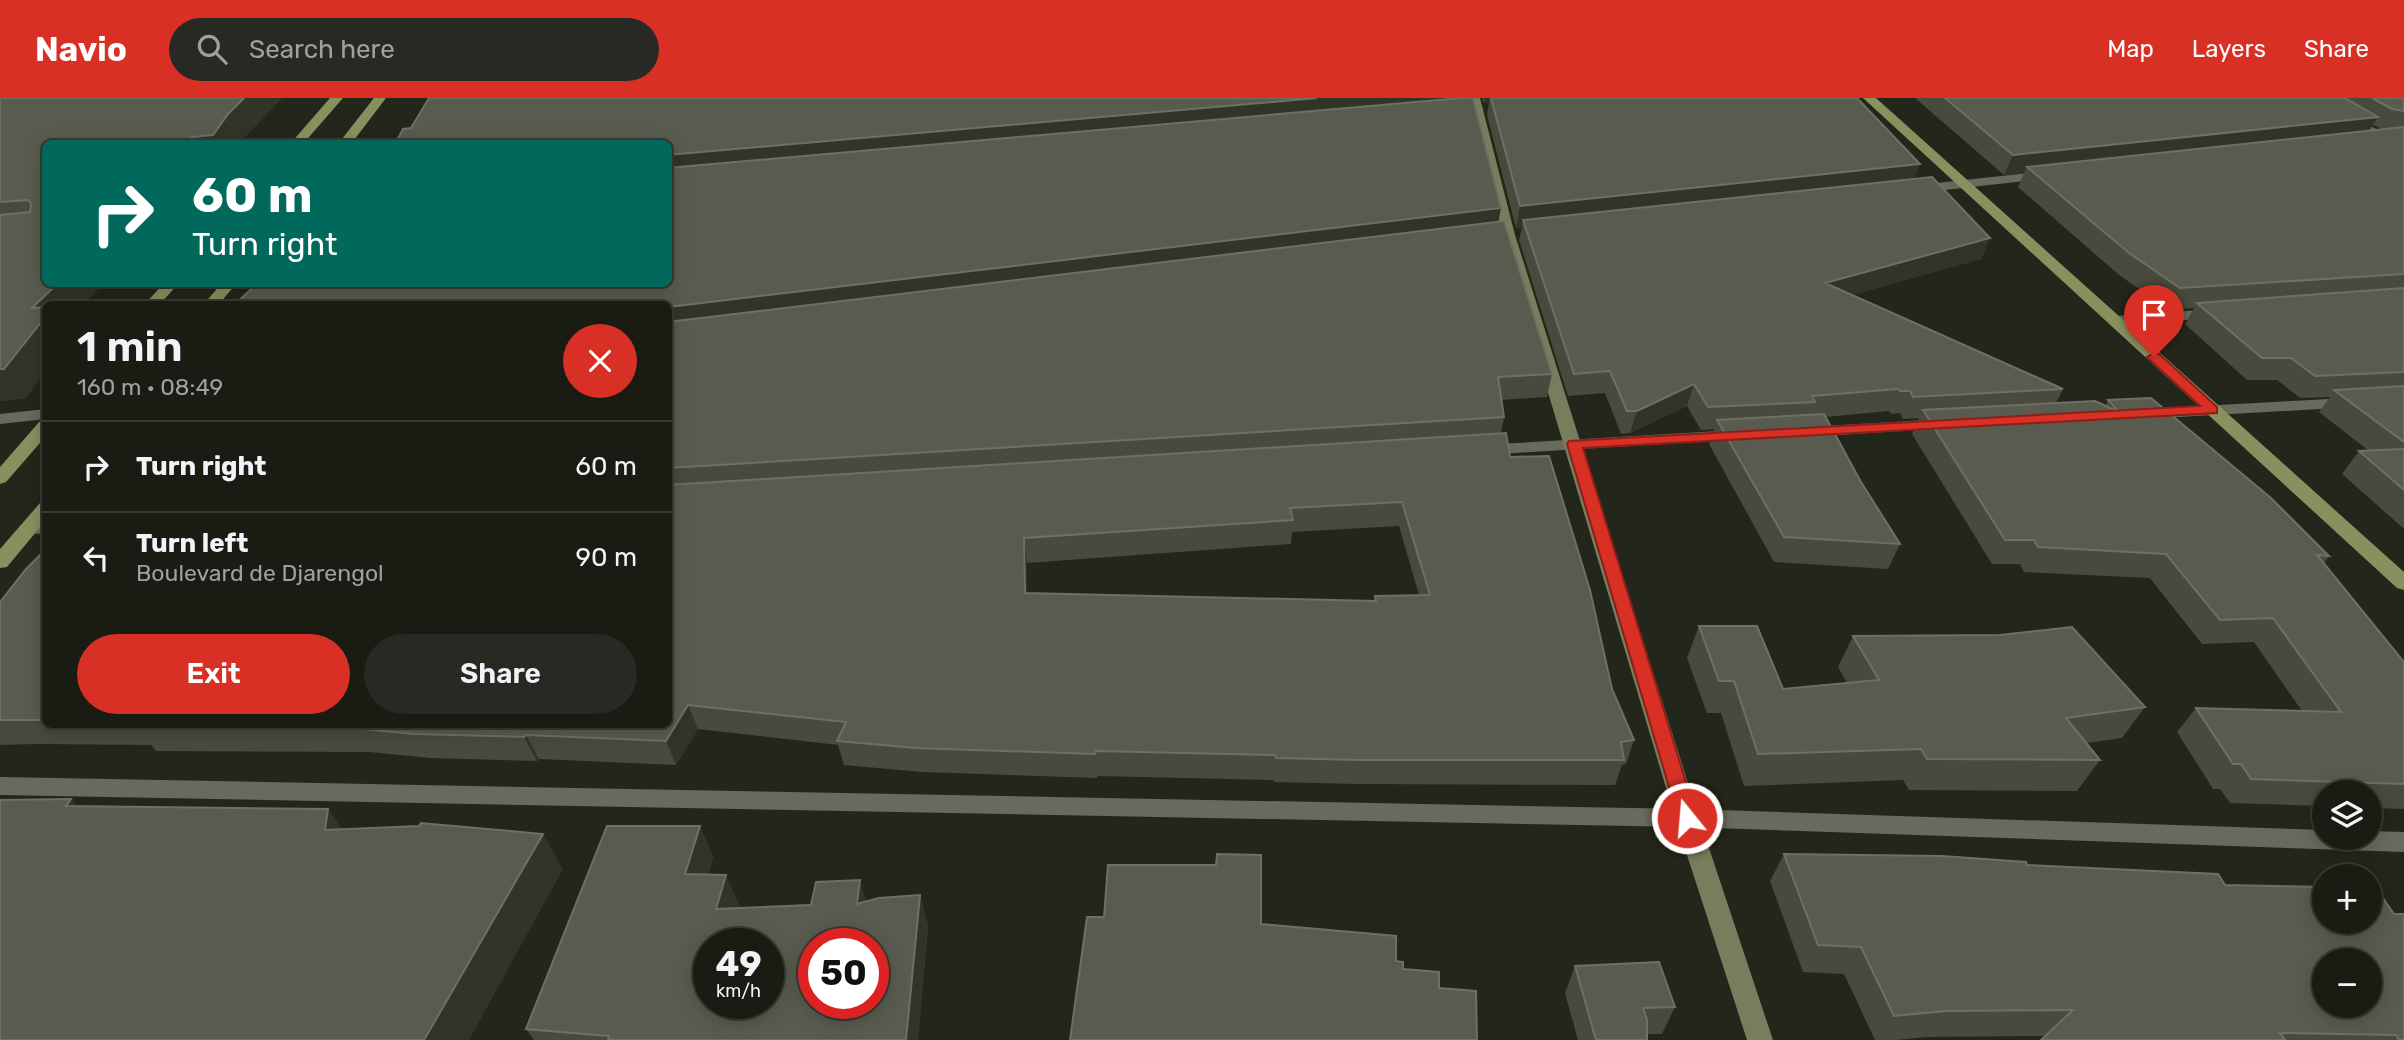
<!DOCTYPE html>
<html lang="en">
<head>
<meta charset="utf-8">
<style>
	body { margin:0; font-family:Rubik,sans-serif; background:#272922; color:#f1f3f6; height:100vh; display:flex; flex-direction:column; font-size:26px; white-space:nowrap }
	* { box-sizing:border-box; margin:0 }
	p { font-size:23px; color:#9fa1a0 }
	.icon { flex:none; width:38px; height:38px; fill:none; stroke:currentColor; stroke-width:2; stroke-linecap:round; stroke-linejoin:round }
	.map { position:relative; flex:1; overflow:hidden }
	.sheet { position:absolute; left:42px; top:203px; width:630px; height:427px; display:flex; flex-direction:column; background:#1a1c14; border-radius:10px; box-shadow:0 4px 18px #0003,0 0 0 2px #383a34 }
	.sheet>* { flex:none }
	.banner { position:absolute; left:42px; top:42px; width:630px; height:147px; border-radius:10px; box-shadow:0 4px 18px #0003,0 0 0 2px #383a34; background:#00695c; color:#fff; overflow:hidden }
	.buttons { position:absolute; left:2312px; top:682px; display:grid; gap:14px }
	.buttons a { display:grid; place-items:center; width:70px; height:70px; border-radius:50%; background:#1a1c14; box-shadow:0 4px 18px #0003,0 0 0 2px #383a34; font-size:35px }
	.speed { position:absolute; left:693px; top:830px; display:flex; gap:14px; font-size:35px; font-weight:700; text-align:center }
	.speed>* { display:grid; place-content:center; width:91px; height:91px; border-radius:50%; background:#1a1c14; box-shadow:0 4px 18px #0003,0 0 0 2px #383a34; line-height:1 }
	.speed small { font-size:18px; font-weight:400 }
	.speed .limit { border:10px solid #d22; background:#fff; color:#111 }
	.pin { position:absolute; display:grid; place-items:center; width:60px; height:60px; color:#fff; margin:-72px -30px; border-radius:50% 50% 50% 0; rotate:-45deg; box-shadow:0 0 7px #0007 }
	.pin .icon { rotate:45deg }
	.me { position:absolute; width:77px; margin:-38px; rotate:343deg; stroke-linejoin:round; filter:drop-shadow(0 0 5px #0008) }
	.turn { display:flex; align-items:center; gap:24px; height:147px; padding:0 35px; font-size:32px }
	.turn .icon { width:91px; height:91px; stroke-width:2.5 }
	.turn b { display:block; font-size:49px; line-height:60px }
	.round { display:grid; place-items:center; flex:none; width:74px; height:74px; border-radius:37px; background:#272922 }
	.headline { display:flex; align-items:center; justify-content:space-between; height:119px; padding:0 35px }
	h1 { font-size:42px; font-weight:600; line-height:52px }
	.primary-button { display:flex; gap:14px; margin-top:auto; padding:14px 35px }
	.primary-button a { flex:1; height:80px; border-radius:42px; background:#d93025; color:#fff; font-size:28px; font-weight:600; line-height:80px; text-align:center }
	.primary-button a+a { background:#272922; color:#f1f3f6 }
	ul { padding:0; list-style:none }
	li { display:flex; align-items:center; gap:21px; height:91px; padding:0 35px; border-top:2px solid #383a34 }
	li div { flex:1 }
	li b { display:block; font-size:26px }
	li em { font-style:normal }
	header { display:flex; align-items:center; gap:42px; box-sizing:border-box; height:98px; padding:0 35px; background:#d93025; color:#fff }
	header strong { font-size:33px }
	nav { display:flex; gap:38px; margin-inline-start:auto; font-size:24px }
	.search { width:490px; height:63px; background:#272922; display:flex; align-items:center; gap:18px; box-sizing:border-box; padding:0 24px; border-radius:38px; color:#9fa1a0; font-size:26px }
	.map>svg:first-child { display:block }
	.lines { fill:none; stroke-linecap:round; stroke-linejoin:round }
	.minor { fill:#676a5c; fill-rule:evenodd }
	.secondary { fill:#777d5d; fill-rule:evenodd }
	.primary { fill:#87905e; fill-rule:evenodd }
	.wall { fill:#474a3c; fill-rule:evenodd }
	.shaded-wall { fill:#313427 }
	.building { fill:#585b4e; stroke:#6e7064; stroke-width:2; fill-rule:evenodd }
	.route { fill:#d93025; stroke:#8d1f18; stroke-width:2 }
</style>
</head>
<body>
<header>
<strong>Navio</strong>
<div class="search"><svg class="icon" aria-label="search" viewBox="0 0 24 24"><circle cx="10" cy="10" r="6"/><path d="M15 15l6 6"/></svg>Search here</div>
<nav><a>Map</a><a>Layers</a><a>Share</a></nav>
</header>
<div class="map">
<svg width="2404" height="942" viewBox="0 0 2404 942">
	<rect width="100%" height="100%" fill="#23261a"/>
	<g class="lines">
		<path class="minor" d="M2307 0H2322L2404 47V56Z
			M2048 73 2055 77 2053 80 1918 95 1911 91 1918 87Z
			M2216 211 2224 216 2221 219 2116 228 2108 223 2116 218Z
			M2348 300 2354 301 2356 305 2354 309 2144 321 2136 316 2144 311Z
			M46 311V321L0 326V316Z
			M1943 321 1949 322 1952 326 1949 330 1808 339 1799 334 1808 329Z
			M1736 332 1745 337 1742 341 1483 357 1474 352 1483 347Z
			M46 424V436L21 435 19 431 21 427Z
			M0 679 1687 711 2324 732V740H2370V733L2404 734V754L1687 729 0 697Z"/>
		<path class="secondary" d="M1468 0H1480L1515 137 1699 720 1773 942H1747L1675 720 1501 137Z"/>
		<path class="primary" d="M330 0H343L303 46H290Z
			M374 0H386L351 46H338Z
			M1863 0H1876L2404 474V492L2397 490Z
			M163 186H178L160 206H145Z
			M221 186H236L219 206H204Z
			M46 322V338L6 384 0 386V369L40 323Z
			M46 403V422L7 469 0 470V451L40 405Z"/>
	</g>
	<path class="wall" d="M0 0H282L242 41 46 46V186H103L83 206H46L26 300 0 303Z
		M1482 0H1857L1915 81 1990 140 1981 161 1851 197 2063 291 2056 305 2105 308 2108 302 2329 458 2324 465 2404 564V711L2370 710V695H2324V708L2230 705 2220 691H2213L2177 634 2196 610 2302 613 2254 544 2202 546 2150 480 2024 474 2020 466H1992L1912 336 1919 320 1903 321 1900 315 1891 316 1889 313 1825 319 1861 384 1900 446 1888 471 1774 464 1709 346 1714 331 1701 332 1687 308 1630 335 1621 336 1605 295 1568 298 1519 142 1522 129 1516 130 1487 17 1489 4 1484 5Z
		M1915 0H2404V431L2342 376 2359 353H2369L2319 314 2330 299 2300 300 2277 282H2247L2185 226 2194 210 2168 212 2118 176 2018 89 2024 75 2004 77ZM2373 27 2380 30 2385 31 2369 33Z
		M1498 123 1552 276 1547 299 1501 302 1504 319 1501 335 1510 359 1634 642 1626 666 1622 667 1615 687 1357 686 1274 684V682L1098 678 1097 680 922 674 844 667 838 647 698 631 676 667 539 661 537 663 430 660 370 654 156 653 151 647 36 646 0 647V504L46 451V626H668V206ZM1399 428 1419 497 1375 498 1374 503 1027 495V465L1291 446 1292 434Z
		M1699 528 1783 591 1847 585 1838 569 1853 538 2145 609 2122 640 2087 645 2100 662 2077 693 1909 692 1903 682 1744 688 1721 615H1707L1687 560Z
		M700 728 713 759 708 777 740 808 739 810 866 803 920 797 928 828 918 942H534L526 931Z
		M1784 756 2027 767 2225 787 2394 816 2404 942H2041L2045 938 1926 939 1896 942H1875L1844 876 1803 874 1770 783Z
		M1575 868 1675 909 1662 936H1647V942H1578L1565 895Z"/>
	<path class="shaded-wall" d="M244 0H282L239 46H188L192 39 228 16Z
		M1317 0H1468L668 79V57Z
		M1485 0H1490L1489 4 1484 5Z
		M2378 19 2366 38 2027 69 2024 75 2004 77 2013 57Z
		M1920 66 1912 87 1523 122 1522 129 1516 130 1520 108Z
		M1501 110 1497 132 668 232V209Z
		M1990 140 1981 161 1817 207 1825 185Z
		M57 186H103L83 206H46V274L26 300 0 303V271L32 210Z
		M1694 286 1687 308 1630 335 1637 313Z
		M1024 440 1027 465 1028 520 1025 495Z
		M688 607 698 631 676 667 666 643Z
		M526 637 539 661 537 663 524 639Z
		M71 701 104 736 66 708Z
		M328 711 354 746 325 732Z
		M700 728 713 759 699 807 685 776Z
		M543 736 563 771 469 942H424Z
		M726 777 740 808 729 841 716 811Z
		M860 782 869 813 857 806Z
		M920 797 928 828 918 942H906Z"/>
	<path class="building" d="M0 0H244L228 16 213 37 192 39 188 46H46V186H57L32 210 46 209V218L4 271H0V117L30 114 31 105 28 102 0 104Z
		M429 0H1317L668 57V46H395L403 31 411 30Z
		M1461 0H1473L1501 110 668 209V206H235L257 186H668V70Z
		M1491 0H1857L1920 66 1520 108Z
		M1945 0H2345L2378 19 2013 57Z
		M2372 0H2404V13L2392 11Z
		M2404 29V176L2180 190 2129 155 2027 69Z
		M1932 79 1990 140 1825 185 2063 291 1913 299 1910 293H1900L1898 291 1812 298 1815 304 1708 309 1694 286 1637 313H1627L1610 273 1574 276 1523 122Z
		M1504 123 1552 276 1498 279 1504 319 668 370V224Z
		M2404 190V274L2315 278 2291 260H2262L2197 205Z
		M2404 288V344L2334 292Z
		M2151 300 2271 400 2329 458 2317 457 2404 564V686L2251 681 2241 666H2233L2196 610 2341 614 2273 520 2220 522 2166 456 2038 449 2034 442H2005L1923 312 2095 303 2119 314 2108 302Z
		M1824 316 1861 384 1900 446 1784 439 1717 322Z
		M1506 335 1510 359 1549 358 1590 492 1612 591 1634 642 1621 644 1624 662H1360L1276 660 1275 657 1096 653 1095 656 916 650 837 643 846 624 688 607 666 643 526 637 524 639 414 636 353 630 135 629 137 626H668V387ZM1402 404 1430 497 1375 498 1376 503 1025 495 1024 440 1293 422 1290 410Z
		M2404 351V392L2359 353Z
		M46 451V622H0V504L26 471Z
		M1699 528H1757L1783 591 1879 582 1853 538 2000 537 2072 529 2145 609 2066 620 2100 662 1927 661 1921 651 1758 656 1734 583H1719Z
		M71 701 66 708 328 711 325 732 419 728 421 725 543 736 424 942H0V702Z
		M607 728H700L685 776 726 777 716 811 811 807 816 784 860 782 857 806 879 800 920 797 906 942H608L609 938 526 931ZM709 845H768V905H709ZM814 845H873V905H814Z
		M1217 756 1261 757V826L1396 838V863L1403 864V871L1439 874V890L1476 893 1477 942H1070L1087 819H1104L1108 767H1216Z
		M1784 756 1942 758 2026 764 2027 767 2218 776 2225 787 2324 789V824H2370V790H2376L2394 816H2404V942H2399L2396 937 2280 935 2285 942H2041L2073 912 1946 913 1894 918 1861 849 1818 847ZM2324 863H2370V908H2324Z
		M1659 864 1675 909 1643 910 1647 922V942H1596L1575 868Z"/>
	<path class="route" d="M2154 255 2159 256 2217 309V315L1583 350 1697 720 1694 726 1687 728 1680 726 1567 346 1569 343 2200 308 2149 261 2147 259Z"/>
</svg>
<div class="buttons">
<a><svg class="icon" aria-label="layers" viewBox="0 0 24 24"><path d="M12 4l9 5-9 5-9-5zM3 14l9 5 9-5"/></svg></a>
<a>+</a>
<a>−</a>
</div>
<div class="speed"><div>49<small>km/h</small></div><div class="limit">50</div></div>
<div class="pin" style="left:2154px;top:259px;background:#d93025"><svg class="icon" aria-label="arrive" viewBox="0 0 24 24"><path d="M6 21V4h12l-3 4 3 4H6"/></svg></div>
<svg class="me" style="left:1687px;top:720px" viewBox="-20 -20 40 40"><circle r="17" fill="#d93025" stroke="#fff" stroke-width="3"/><path d="M0-11L8 9 0 5-8 9z" fill="#fff"/></svg>
<div class="banner">
<div class="turn"><svg class="icon" aria-label="right" viewBox="0 0 24 24"><path d="M7 20v-9h11M14 6l5 5-5 5"/></svg><div><b>60 m</b>Turn right</div></div>
</div>
<section class="sheet">
<div class="headline"><div><h1>1 min</h1><p>160 m · 08:49</p></div><a class="round" style="background:#d93025;color:#fff"><svg class="icon" aria-label="close" viewBox="0 0 24 24"><path d="M6 6l12 12M18 6L6 18"/></svg></a></div>
<ul>
<li><svg class="icon" aria-label="right" viewBox="0 0 24 24"><path d="M7 20v-9h11M14 6l5 5-5 5"/></svg><div><b>Turn right</b></div><em>60 m</em></li>
<li><svg class="icon" aria-label="left" viewBox="0 0 24 24"><path d="M17 20v-9H6M10 6l-5 5 5 5"/></svg><div><b>Turn left</b><p>Boulevard de Djarengol</p></div><em>90 m</em></li>
</ul>
<div class="primary-button"><a>Exit</a><a>Share</a></div>
</section>
</div>
</body>
</html>
